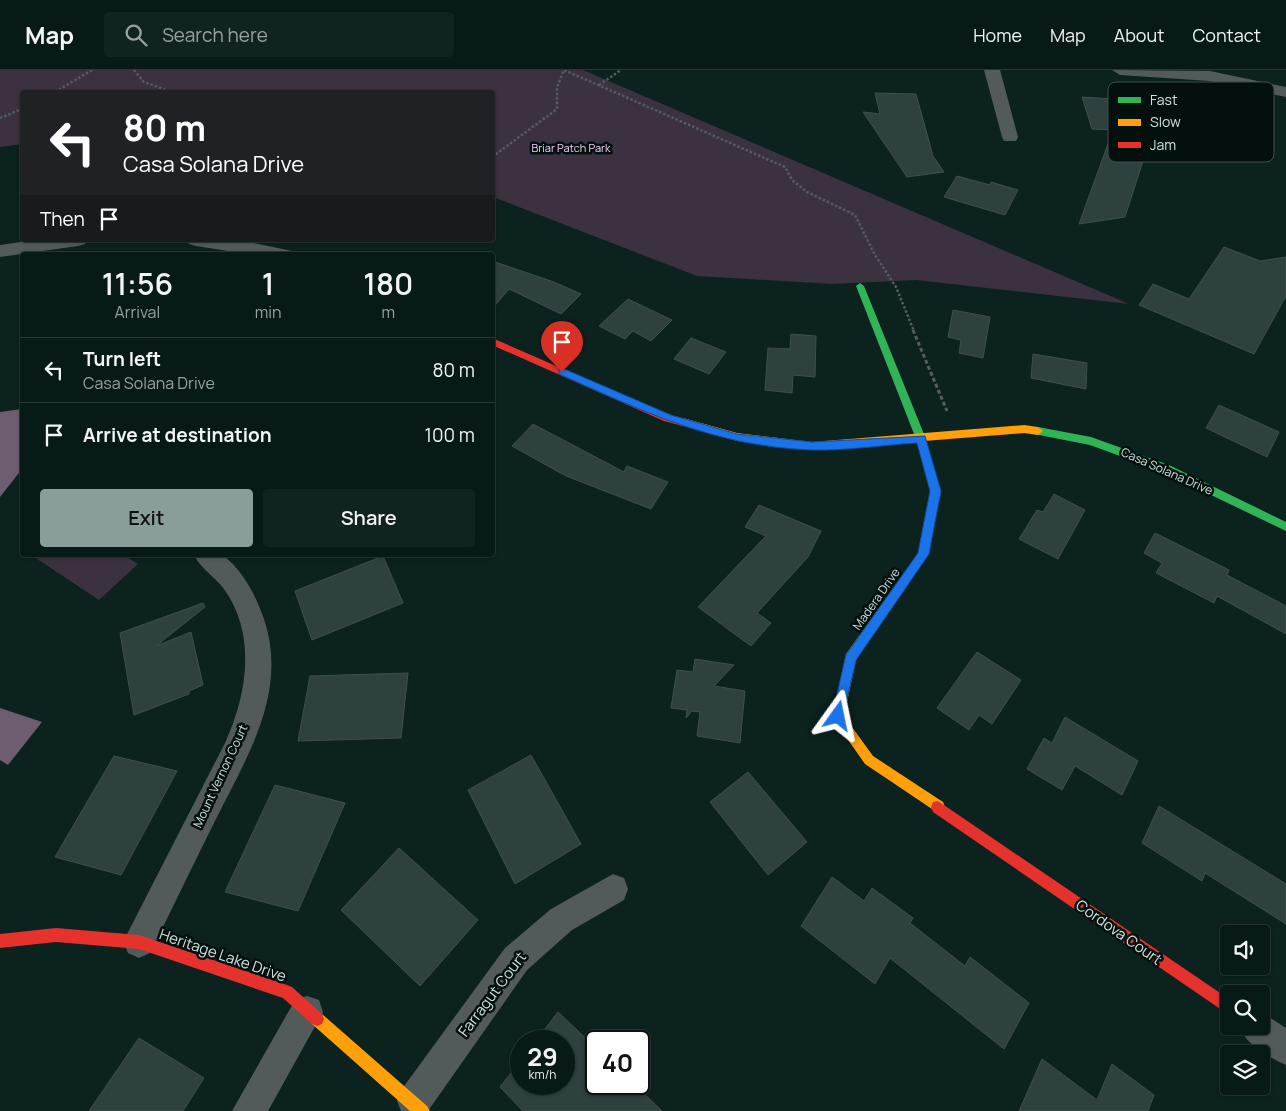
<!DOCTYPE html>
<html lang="en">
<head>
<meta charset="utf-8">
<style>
	body { margin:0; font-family:Manrope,sans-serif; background:#112320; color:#f1f3f6; height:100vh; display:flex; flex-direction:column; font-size:19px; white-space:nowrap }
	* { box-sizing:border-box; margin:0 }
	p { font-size:16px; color:#98a1a1 }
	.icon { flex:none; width:28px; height:28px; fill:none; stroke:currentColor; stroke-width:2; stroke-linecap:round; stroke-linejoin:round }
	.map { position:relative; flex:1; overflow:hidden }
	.details { position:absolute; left:20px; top:182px; width:475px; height:305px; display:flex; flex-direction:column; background:#081a17; border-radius:5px; box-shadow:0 1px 4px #0004,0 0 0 1px #293836 }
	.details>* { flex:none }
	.top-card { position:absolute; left:20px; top:20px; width:475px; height:152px; border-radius:5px; box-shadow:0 1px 4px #0004,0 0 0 1px #293836; background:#202124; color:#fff; overflow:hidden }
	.tools { position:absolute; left:1220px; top:855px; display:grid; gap:10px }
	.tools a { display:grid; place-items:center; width:50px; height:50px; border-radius:5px; background:#081a17; box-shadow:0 1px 4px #0004,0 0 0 1px #293836; font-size:25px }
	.speed { position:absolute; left:510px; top:960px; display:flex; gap:10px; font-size:25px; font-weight:700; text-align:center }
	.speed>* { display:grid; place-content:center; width:65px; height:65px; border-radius:50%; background:#081a17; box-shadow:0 1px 4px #0004,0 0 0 1px #293836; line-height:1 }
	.speed small { font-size:12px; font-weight:400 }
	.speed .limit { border:2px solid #111; border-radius:8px; background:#fff; color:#111 }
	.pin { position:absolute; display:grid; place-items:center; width:42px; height:42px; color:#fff; margin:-51px -21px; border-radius:50% 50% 50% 0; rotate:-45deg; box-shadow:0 0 5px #0007 }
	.pin .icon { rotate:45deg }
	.me { position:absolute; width:55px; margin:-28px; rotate:12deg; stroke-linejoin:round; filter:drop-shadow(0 0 4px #0008) }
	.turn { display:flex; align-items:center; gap:18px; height:105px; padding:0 20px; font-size:22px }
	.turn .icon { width:65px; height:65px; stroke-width:2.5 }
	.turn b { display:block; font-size:35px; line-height:42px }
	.then { display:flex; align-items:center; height:48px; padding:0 20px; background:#0003; gap:10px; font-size:19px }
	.eta { display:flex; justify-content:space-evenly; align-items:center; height:85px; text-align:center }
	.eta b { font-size:30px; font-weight:600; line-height:35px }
	.cta { display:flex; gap:10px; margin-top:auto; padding:10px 20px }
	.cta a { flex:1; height:58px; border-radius:5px; background:#899e9a; color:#111; font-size:20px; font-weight:600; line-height:58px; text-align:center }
	.cta a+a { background:#112320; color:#f1f3f6 }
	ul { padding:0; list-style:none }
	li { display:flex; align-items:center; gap:15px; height:65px; padding:0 20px; border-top:1px solid #293836 }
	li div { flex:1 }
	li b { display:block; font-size:19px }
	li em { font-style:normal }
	header { display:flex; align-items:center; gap:30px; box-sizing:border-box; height:70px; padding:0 25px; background:#081a17; border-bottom:1px solid #293836 }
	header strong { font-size:24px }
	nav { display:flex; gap:28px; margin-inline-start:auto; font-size:18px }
	.search { width:350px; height:45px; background:#112320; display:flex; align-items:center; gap:12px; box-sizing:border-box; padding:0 18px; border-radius:5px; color:#98a1a1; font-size:19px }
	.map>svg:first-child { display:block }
	.green { fill:#3c313f }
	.water { fill:#6e5d70 }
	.building { fill:#2f413e; stroke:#3e504d }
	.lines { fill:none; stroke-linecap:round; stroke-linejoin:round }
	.path-far1 { stroke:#545e5c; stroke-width:2.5; stroke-dasharray:2.5 2; stroke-linecap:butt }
	.path { stroke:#545e5c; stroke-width:3; stroke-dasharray:4 2.5; stroke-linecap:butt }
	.street { fill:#525b5a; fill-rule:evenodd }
	.fast { fill:#30b455; fill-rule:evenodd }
	.slow { fill:#ff9f0a; fill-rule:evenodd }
	.jam { fill:#e5322d; fill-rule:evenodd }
	.route { fill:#1a73e8; stroke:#114b97 }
	.labels { text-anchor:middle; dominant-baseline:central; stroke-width:5; stroke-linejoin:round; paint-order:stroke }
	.far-park-label { font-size:11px; fill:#f7cdf6; stroke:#03100e }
	.street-label { font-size:12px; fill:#cde1dd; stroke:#03100e }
	.near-street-label { font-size:15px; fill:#cde1dd; stroke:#03100e }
	.key { fill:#03100e; stroke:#404f4c; stroke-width:1 }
	.key-label { font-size:14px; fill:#cde1dd }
</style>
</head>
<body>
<header>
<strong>Map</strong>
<div class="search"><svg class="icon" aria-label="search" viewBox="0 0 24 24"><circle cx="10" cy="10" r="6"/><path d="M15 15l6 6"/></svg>Search here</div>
<nav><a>Home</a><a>Map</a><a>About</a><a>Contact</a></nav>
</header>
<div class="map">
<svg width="1286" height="1041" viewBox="0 0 1286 1041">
	<rect width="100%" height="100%" fill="#0b221f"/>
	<path class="green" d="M0 0H583L1129 234 916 210 833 214 697 206 493 127 492 22H22V74L0 77Z
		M31 485H124L138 494 99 530Z"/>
	<path class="water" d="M22 339V399L0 427V342Z
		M0 638 42 652 8 695 0 690Z"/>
	<path class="building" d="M875 23 916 24 933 86 944 102 907 107 863 42 880 44Z
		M1082 27 1162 32 1125 147 1079 154 1113 60 1092 59Z
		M957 106 990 115 991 112 1018 120 1005 145 944 127Z
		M1224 177 1260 191 1286 187V226L1254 284 1139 235 1153 214 1189 229Z
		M492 191 554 212 581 224 561 244 509 219 492 239Z
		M628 229 672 250 651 271 633 261 625 269 599 256Z
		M953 240 990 247 983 288 959 283 961 270 948 267Z
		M791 264 816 266 815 307 793 305 792 323 765 320 768 278 790 279Z
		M691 268 726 282 709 304 674 289Z
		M1033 284 1087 293 1086 319 1031 308Z
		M1219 335 1279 362 1267 387 1206 358Z
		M533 354 624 402 627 396 668 412 651 439 566 406 512 376Z
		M1054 424 1085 440 1058 489 1019 469 1037 440 1043 442Z
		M759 435 821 461 808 487 757 543 771 553 751 576 698 537 766 466 745 457Z
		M1155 463 1229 500 1227 505 1286 536V564L1217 526 1214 533 1156 503 1162 493 1144 483Z
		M383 486 403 533 312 570 295 521Z
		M203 533 205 537 156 576 191 562 203 615 189 621V624L134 645 120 563Z
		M977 582 1021 610 992 654 979 645 969 660 937 638Z
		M695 589 734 595 714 616 745 621 740 673 697 666 700 642 692 641 686 648 687 640 671 638 677 600 693 602Z
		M408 603 401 668 298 671 310 606Z
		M1065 647 1138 691 1122 725 1075 696 1062 720 1027 699 1044 668 1052 673Z
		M531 685 581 774 515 814 468 720Z
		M114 686 177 701 121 805 55 787Z
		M748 702 807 772 768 805 710 732Z
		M275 715 345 733 298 841 225 822Z
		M1159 736 1286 814V854L1205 803 1202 811 1142 773Z
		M399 778 478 850 420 916 341 840Z
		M832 807 864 831 872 818 913 848 910 853 965 896 970 887 1029 933 1004 979 890 888 875 914 801 856Z
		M558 942 596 978V1014H634L662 1041H523L500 1017 521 990V1014H564V971H536Z
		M139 968 204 1008 183 1041H89Z
		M1042 989 1097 1030 1112 994 1154 1025 1148 1041H1019Z"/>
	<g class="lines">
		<path class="path-far1" d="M134 0 144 12 172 22
			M599 15 621 0
			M55 22 92 0
			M0 48 22 39
			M492 87 557 39V17L564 0 785 97 792 110 807 122 855 145 875 185 896 217 914 261"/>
		<path class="path" d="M913 260 947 341"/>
		<path class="street" d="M984 0H1000L1018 67 1016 71H1004L1002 67Z
			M1112 0 1210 1 1286 17V27L1210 11 1120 5Z
			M35 170H87L85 174 78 176 0 187V175Z
			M187 170H239L292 181 294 185H254L196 176 189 174Z
			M194 485H223C239 498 250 515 258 534 294 613 250 681 215 751 193 795 172 839 150 883L139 888 128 883 123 872 225 673C247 625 257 565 224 519 215 507 201 499 194 485Z
			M613 804 624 808 628 819 624 830 572 860 527 900 428 1041H401L397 1031 402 1019 505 878 551 839Z
			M307 926 319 930 323 942 268 1041H232L295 930Z
			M1261 942 1286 958V995C1268 987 1246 975 1239 956H1261Z"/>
		<path class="fast" d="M860 213 864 216 926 369 940 421 928 484 905 519H897L895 516 918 483 930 421 916 369 856 216Z
			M1038 357 1091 367 1169 395 1286 452V461L1161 401 1090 375 1034 364 1033 361Z"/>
		<path class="slow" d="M683 348 737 363 812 372 1024 355 1038 357 1043 361 1038 365 1024 363 812 380 737 371 680 355 678 352 680 349Z
			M901 511 905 513 907 516 905 519 856 590 844 646 873 686 943 732 945 737 943 742 938 743 865 694 832 647 846 584 897 513Z
			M317 942 322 944 427 1036 430 1041H410L312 954 310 949 312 944Z"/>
		<path class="jam" d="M492 268 669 345 686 349 688 352 683 356 664 351 492 275Z
			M938 731 1229 929V945L933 742 931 737 933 732Z
			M56 858 139 865 287 915 292 917 322 944 324 949 322 954 317 956 312 954 283 928 139 879 56 872 0 878V864Z"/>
	</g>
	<path class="route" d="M562 298 671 345 737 364 812 372 925 366 941 421 929 484 856 590 842 651 838 652 833 651 832 646 846 585 918 483 930 421 917 373C883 375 846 381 811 380 714 376 645 342 559 304V299Z"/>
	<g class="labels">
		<g class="far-park-label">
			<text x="571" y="77">Briar Patch Park</text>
		</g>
		<g class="street-label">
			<text transform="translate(1167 401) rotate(24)">Casa Solana Drive</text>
			<text transform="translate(876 529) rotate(-55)">Madera Drive</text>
			<text transform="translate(220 706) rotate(-65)">Mount Vernon Court</text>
		</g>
		<g class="near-street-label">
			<text transform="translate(1119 862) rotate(35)">Cordova Court</text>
			<text transform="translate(223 885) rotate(19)">Heritage Lake Drive</text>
			<text transform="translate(492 924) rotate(-53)">Farragut Court</text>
		</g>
	</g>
	<rect x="1108" y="12" width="166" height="80" rx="8" class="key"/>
	<rect x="1118" y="27" width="23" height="6" fill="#30b455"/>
	<rect x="1118" y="49" width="23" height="7" fill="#ff9f0a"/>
	<rect x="1118" y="72" width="23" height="6" fill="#e5322d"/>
	<g class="key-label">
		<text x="1150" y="35">Fast</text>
		<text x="1150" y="57">Slow</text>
		<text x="1150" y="80">Jam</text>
	</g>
</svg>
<div class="tools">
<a><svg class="icon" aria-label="sound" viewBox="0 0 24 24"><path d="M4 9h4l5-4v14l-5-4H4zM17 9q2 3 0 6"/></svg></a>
<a><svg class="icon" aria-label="search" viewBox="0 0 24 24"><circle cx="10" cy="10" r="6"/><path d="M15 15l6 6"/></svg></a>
<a><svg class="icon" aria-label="layers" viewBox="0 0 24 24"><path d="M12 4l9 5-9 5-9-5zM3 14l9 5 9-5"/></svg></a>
</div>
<div class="speed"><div>29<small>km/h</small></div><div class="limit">40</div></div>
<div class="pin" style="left:562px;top:302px;background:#d93025"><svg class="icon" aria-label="arrive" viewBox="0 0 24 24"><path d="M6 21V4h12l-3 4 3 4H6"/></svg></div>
<svg class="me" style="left:838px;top:646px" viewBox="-20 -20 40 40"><path d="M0-17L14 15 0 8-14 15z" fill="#1a73e8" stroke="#fff" stroke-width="4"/></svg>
<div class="top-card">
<div class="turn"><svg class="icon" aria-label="left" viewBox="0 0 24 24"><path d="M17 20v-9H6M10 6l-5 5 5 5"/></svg><div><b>80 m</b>Casa Solana Drive</div></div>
<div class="then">Then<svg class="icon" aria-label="arrive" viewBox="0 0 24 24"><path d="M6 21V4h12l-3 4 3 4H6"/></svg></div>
</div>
<section class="details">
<div class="eta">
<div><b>11:56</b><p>Arrival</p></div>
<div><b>1</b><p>min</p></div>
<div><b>180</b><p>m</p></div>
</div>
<ul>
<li><svg class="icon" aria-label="left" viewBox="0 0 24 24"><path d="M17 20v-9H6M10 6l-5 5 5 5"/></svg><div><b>Turn left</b><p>Casa Solana Drive</p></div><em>80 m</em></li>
<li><svg class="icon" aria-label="arrive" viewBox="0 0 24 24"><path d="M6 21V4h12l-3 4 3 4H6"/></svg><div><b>Arrive at destination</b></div><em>100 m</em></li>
</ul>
<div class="cta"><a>Exit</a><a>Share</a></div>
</section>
</div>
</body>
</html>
